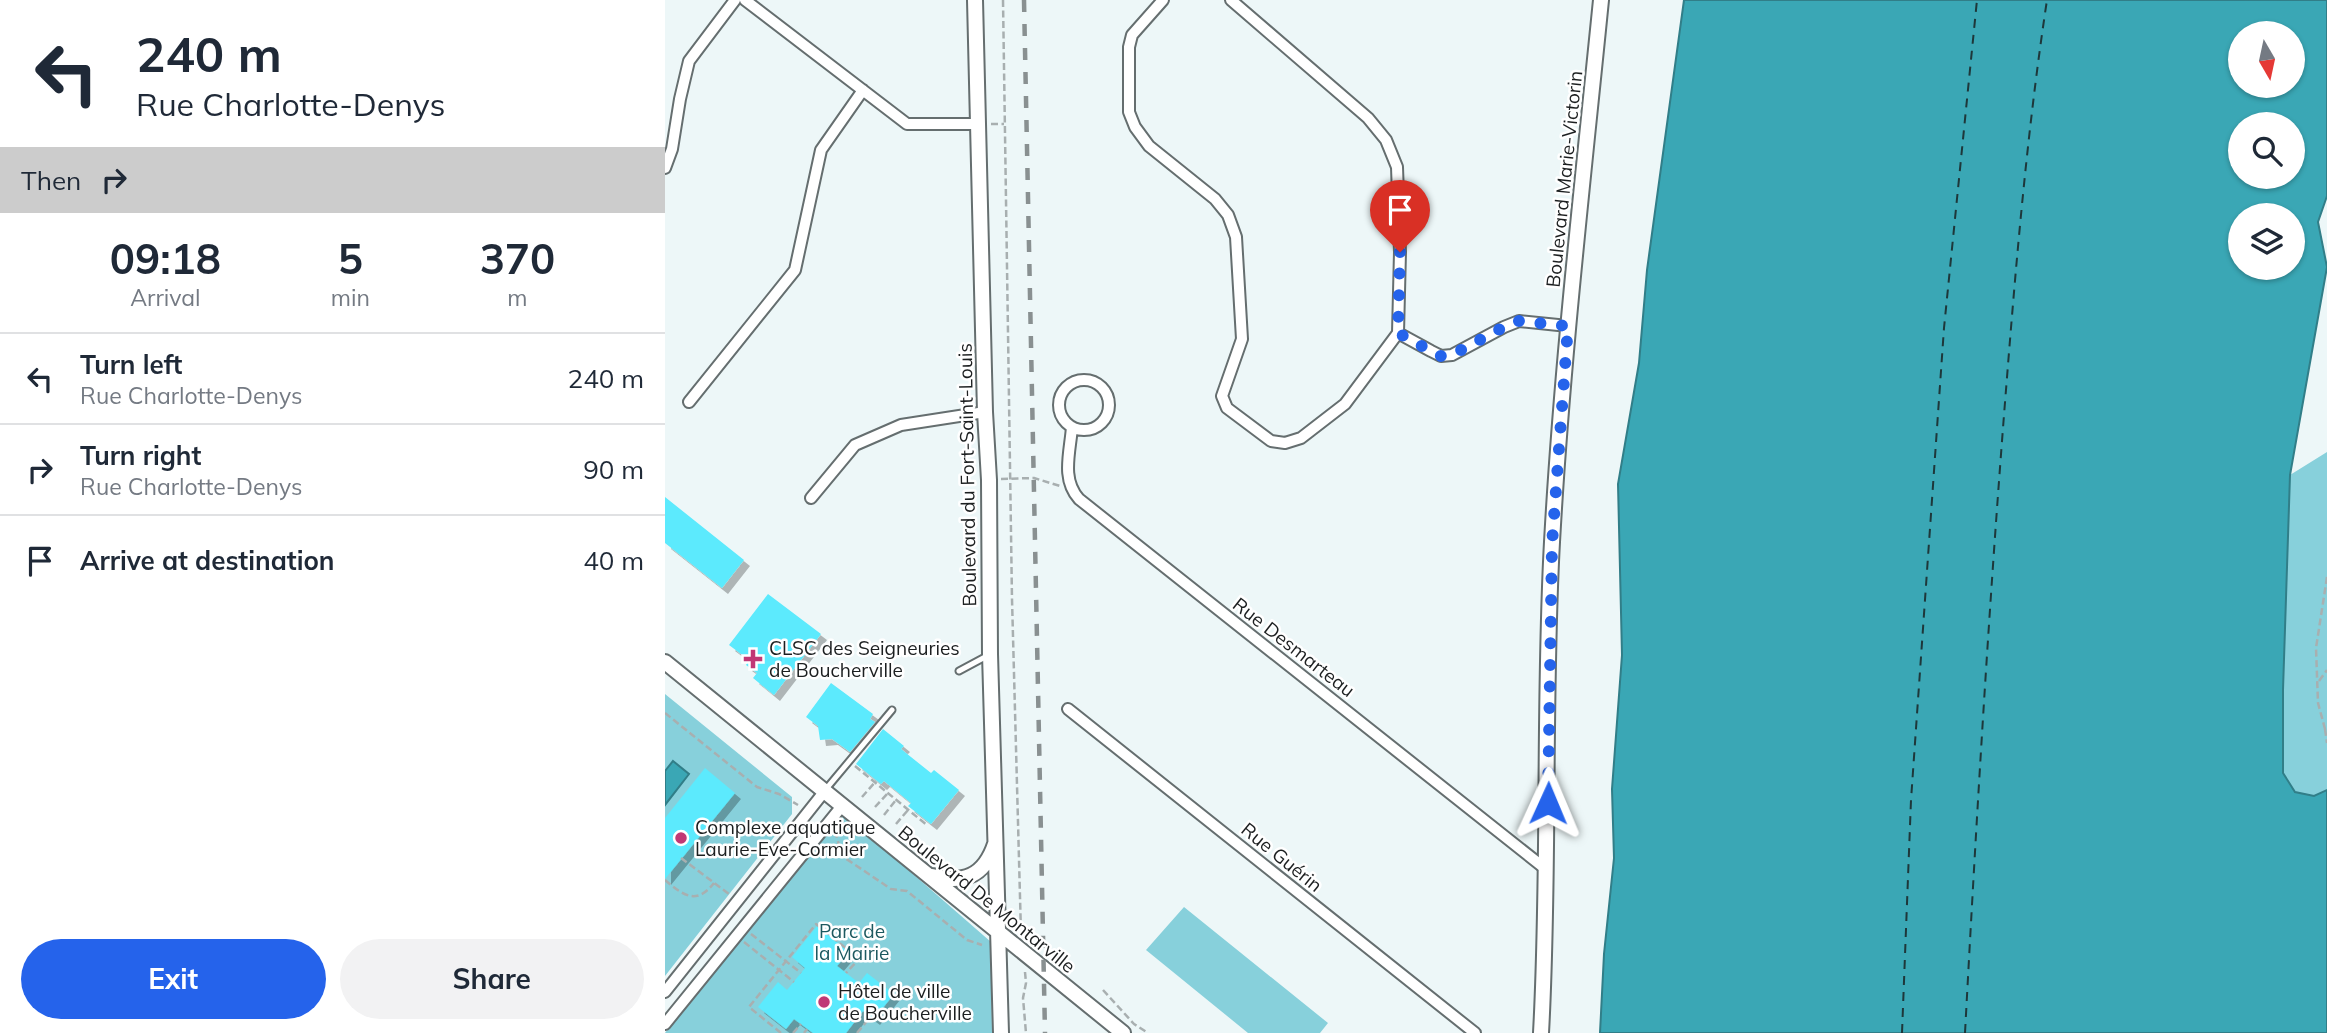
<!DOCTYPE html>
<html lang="en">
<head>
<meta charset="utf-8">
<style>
	body { margin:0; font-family:Mulish,sans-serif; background:#f2f2f3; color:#1f2937; height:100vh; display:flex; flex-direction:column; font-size:26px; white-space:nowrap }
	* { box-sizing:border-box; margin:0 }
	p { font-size:23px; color:#747a83 }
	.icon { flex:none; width:38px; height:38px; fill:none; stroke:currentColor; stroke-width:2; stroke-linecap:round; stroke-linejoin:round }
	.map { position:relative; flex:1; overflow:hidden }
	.sheet { display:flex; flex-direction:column; background:#fff; width:665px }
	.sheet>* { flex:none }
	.hud { background:#fff; color:#1f2937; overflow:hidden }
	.needle { width:46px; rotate:171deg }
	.controls { position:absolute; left:1563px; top:21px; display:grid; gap:14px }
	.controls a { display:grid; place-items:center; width:77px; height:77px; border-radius:50%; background:#fff; box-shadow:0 2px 5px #0004; font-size:35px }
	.pin { position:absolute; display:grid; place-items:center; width:60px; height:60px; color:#fff; margin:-72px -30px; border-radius:50% 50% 50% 0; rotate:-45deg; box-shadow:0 0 7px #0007 }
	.pin .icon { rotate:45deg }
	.me { position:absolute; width:77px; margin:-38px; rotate:1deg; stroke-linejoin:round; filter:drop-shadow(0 0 5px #0008) }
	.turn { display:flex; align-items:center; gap:24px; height:147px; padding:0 21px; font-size:32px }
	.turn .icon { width:91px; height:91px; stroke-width:2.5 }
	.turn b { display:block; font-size:49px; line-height:60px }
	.then { display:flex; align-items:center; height:66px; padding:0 21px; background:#0003; gap:14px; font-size:26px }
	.eta { display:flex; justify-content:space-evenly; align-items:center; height:119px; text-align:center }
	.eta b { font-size:42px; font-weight:700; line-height:49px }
	.primary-button { display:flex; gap:14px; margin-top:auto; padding:14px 21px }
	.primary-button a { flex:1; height:80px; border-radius:42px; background:#2563eb; color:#fff; font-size:28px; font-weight:700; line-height:80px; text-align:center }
	.primary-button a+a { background:#f2f2f3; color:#1f2937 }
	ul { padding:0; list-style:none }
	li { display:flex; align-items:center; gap:21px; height:91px; padding:0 21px; border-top:2px solid #e0e1e3 }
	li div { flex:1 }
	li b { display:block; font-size:26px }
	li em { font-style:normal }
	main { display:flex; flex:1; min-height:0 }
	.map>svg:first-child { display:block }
	.green { fill:#87d0db }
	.water { fill:#3aa7b5; stroke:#317e88; stroke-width:2; fill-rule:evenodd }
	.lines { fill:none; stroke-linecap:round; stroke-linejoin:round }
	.ferry { stroke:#1e373a; stroke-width:2; stroke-dasharray:9 7; stroke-linecap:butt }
	.building { fill:#5beafd; filter:url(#shadow) }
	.service-casing { stroke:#656e6f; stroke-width:9 }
	.minor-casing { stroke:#656e6f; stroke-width:14 }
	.tertiary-casing { stroke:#656e6f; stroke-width:18 }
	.path { stroke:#a8afb0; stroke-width:2.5; stroke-dasharray:7 3.5; stroke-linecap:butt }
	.service { stroke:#fff; stroke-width:5 }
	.minor { stroke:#fff; stroke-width:10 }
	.tertiary { stroke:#fff; stroke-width:14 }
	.rail { stroke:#899091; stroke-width:4.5; stroke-dasharray:12 12; stroke-linecap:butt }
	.route { stroke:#2563eb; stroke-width:12; stroke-dasharray:0 21.6 }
	.poi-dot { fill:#c03875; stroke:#fff; stroke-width:2.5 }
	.labels { text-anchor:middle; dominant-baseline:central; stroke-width:5; stroke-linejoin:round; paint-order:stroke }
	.street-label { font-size:19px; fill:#1c1f20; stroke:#fff }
	.poi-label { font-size:19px; fill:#1c1f20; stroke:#fff; text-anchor:start }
	.park-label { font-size:19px; fill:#1d5960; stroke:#fff }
</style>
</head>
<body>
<main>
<section class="sheet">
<div class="hud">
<div class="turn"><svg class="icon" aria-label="left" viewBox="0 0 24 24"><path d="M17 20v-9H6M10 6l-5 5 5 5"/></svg><div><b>240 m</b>Rue Charlotte-Denys</div></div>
<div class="then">Then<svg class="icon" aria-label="right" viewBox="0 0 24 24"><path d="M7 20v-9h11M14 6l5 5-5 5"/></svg></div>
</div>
<div class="eta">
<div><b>09:18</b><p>Arrival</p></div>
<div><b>5</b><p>min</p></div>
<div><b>370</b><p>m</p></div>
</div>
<ul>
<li><svg class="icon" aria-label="left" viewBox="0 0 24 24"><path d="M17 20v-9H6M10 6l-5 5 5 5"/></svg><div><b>Turn left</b><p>Rue Charlotte-Denys</p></div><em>240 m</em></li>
<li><svg class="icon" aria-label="right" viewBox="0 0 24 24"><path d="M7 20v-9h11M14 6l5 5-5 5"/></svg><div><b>Turn right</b><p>Rue Charlotte-Denys</p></div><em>90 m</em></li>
<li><svg class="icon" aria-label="arrive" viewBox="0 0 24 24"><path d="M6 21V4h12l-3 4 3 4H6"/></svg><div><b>Arrive at destination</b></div><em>40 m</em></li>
</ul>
<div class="primary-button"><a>Exit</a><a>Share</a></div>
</section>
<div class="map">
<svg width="1662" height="1033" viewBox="0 0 1662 1033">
	<defs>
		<filter id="shadow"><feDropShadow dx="6" dy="6" stdDeviation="0" flood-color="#0004"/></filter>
	</defs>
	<rect width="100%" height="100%" fill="#edf7f8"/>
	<path class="green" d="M1662 452V815L1569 871 1618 690 1625 475Z
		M0 694 127 797V814L0 976Z
		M178 813 326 942 327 1033H0L72 933Z
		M519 907 663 1023 655 1033H583L481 950Z"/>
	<path class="water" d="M1019 0H1662V196L1653 222 1662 267 1625 475 1618 690V773L1630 792 1649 796 1662 790V1033H935L939 954 949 858 947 789 957 655 953 484 974 363 982 270ZM1575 33H1628V86H1575ZM1575 124H1628V177H1575ZM1575 215H1628V268H1575Z
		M8 761 24 774 0 805V771Z"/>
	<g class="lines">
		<path class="ferry" d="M1237 1033 1246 800 1279 328 1312 0
			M1300 1033C1311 827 1323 621 1339 415 1350 276 1361 138 1382 0"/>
	</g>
	<path class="building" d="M0 497 79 560 57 588 0 543Z
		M103 594 156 634 109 695 88 678 92 673 81 665 84 660 64 645Z
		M166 683 208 714 205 719 210 722 185 752 167 739 155 740 153 726 141 717Z
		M218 729 239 746 236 749 266 773 269 770 294 790 266 824 243 806 246 803 219 781 216 784 191 764Z
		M40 768 70 793 0 879V818Z
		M152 926 184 952 172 966 194 983 202 973 229 994 209 1019 198 1011 181 1033H148L129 1019 121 1029 93 1007 113 982 122 990 140 968 127 957Z"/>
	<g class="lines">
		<g class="service-casing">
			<path id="service" d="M294 671 322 656
				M161 789 227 710"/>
		</g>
		<g class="minor-casing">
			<path id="minor" d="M80 0 242 124H312
				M498 0 467 35 464 47V112L470 127 484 146 550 199 563 215 571 237 577 339 557 396 562 408 606 441 620 443 636 438 680 404 733 333 735 252 732 167 721 140 703 118 566 0
				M0 168 7 149 15 99 24 61 70 0
				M733 333 766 351 776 356 787 355 839 327 854 321 903 326
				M394 405a25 25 0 1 1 50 0a25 25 0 1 1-50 0Z
				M24 402 130 270 156 150 198 90
				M407 427C405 453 396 479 414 499L882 870
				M146 498 190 445 236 425 320 412
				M403 709 810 1033
				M0 992 159 792
				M0 1024 177 806"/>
		</g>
		<g class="tertiary-casing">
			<path id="tertiary" d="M310 0 320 412 324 480 325 654 336 1033
				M0 662 458 1033
				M267 876C298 884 319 877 330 844
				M876 1033C885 869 878 705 887 542 897 361 918 180 936 0"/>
		</g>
		<path class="path" d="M338 0 347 599 356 934
			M326 124H339
			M336 479 369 478 395 486
			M1662 577 1651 648 1653 703 1660 729H1662
			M1654 681 1662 670
			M0 713 92 787 114 794 133 805
			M1660 729 1662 743
			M190 766 263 826
			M197 797 211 781
			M210 807 223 793
			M219 815 231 800
			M231 824 243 810
			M170 831 177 856 226 889 242 891 302 940 317 945
			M16 858 64 894
			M0 880C18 895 31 906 49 883
			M86 934 136 973
			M79 942 129 982
			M360 972 361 983 358 998 361 1033
			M438 990 469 1024 483 1033
			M116 1033 84 1007 151 924 194 959 181 973
			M128 1033 136 1024
			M139 1033 142 1029
			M192 1033 202 1021 203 1015"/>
		<use href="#service" class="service"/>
		<use href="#minor" class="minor"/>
		<use href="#tertiary" class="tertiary"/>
		<path class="rail" d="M359 0 380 1033"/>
	</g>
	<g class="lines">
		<path class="route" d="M735 252 733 333 766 351 776 356 787 355 839 327 854 321 903 326 887 544 883 803"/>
	</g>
	<g class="poi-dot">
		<path d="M84.5 648.5h7v7h7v7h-7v7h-7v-7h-7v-7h7z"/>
		<circle cx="16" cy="838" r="7"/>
		<circle cx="159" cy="1002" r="7"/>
	</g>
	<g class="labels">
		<g class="street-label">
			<text transform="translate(899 179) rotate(-84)">Boulevard Marie-Victorin</text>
			<text transform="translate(302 475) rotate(-91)">Boulevard du Fort-Saint-Louis</text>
			<text transform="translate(629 647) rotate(38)">Rue Desmarteau</text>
			<text transform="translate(617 857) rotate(39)">Rue Guérin</text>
			<text transform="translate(322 899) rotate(39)">Boulevard De Montarville</text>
		</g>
		<g class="poi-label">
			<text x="104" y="648">CLSC des Seigneuries<tspan x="104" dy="22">de Boucherville</tspan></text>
			<text x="30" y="827">Complexe aquatique<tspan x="30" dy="22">Laurie-Eve-Cormier</tspan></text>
			<text x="173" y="991">Hôtel de ville<tspan x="173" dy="22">de Boucherville</tspan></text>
		</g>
		<g class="park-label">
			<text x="187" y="931">Parc de<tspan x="187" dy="22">la Mairie</tspan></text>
		</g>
	</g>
</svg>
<div class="controls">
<a><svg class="needle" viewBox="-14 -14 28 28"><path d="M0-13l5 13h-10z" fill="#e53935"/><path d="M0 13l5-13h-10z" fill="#747a83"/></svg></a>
<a><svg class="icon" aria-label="search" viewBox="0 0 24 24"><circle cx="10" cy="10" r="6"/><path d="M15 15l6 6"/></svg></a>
<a><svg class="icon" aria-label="layers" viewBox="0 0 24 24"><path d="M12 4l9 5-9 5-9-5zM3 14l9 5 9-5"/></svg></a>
</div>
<div class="pin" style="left:735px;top:252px;background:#d93025"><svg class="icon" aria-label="arrive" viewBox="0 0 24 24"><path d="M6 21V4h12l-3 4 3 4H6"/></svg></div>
<svg class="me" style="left:883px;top:803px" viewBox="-20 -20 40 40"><path d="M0-17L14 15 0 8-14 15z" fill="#2563eb" stroke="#fff" stroke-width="4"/></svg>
</div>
</main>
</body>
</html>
